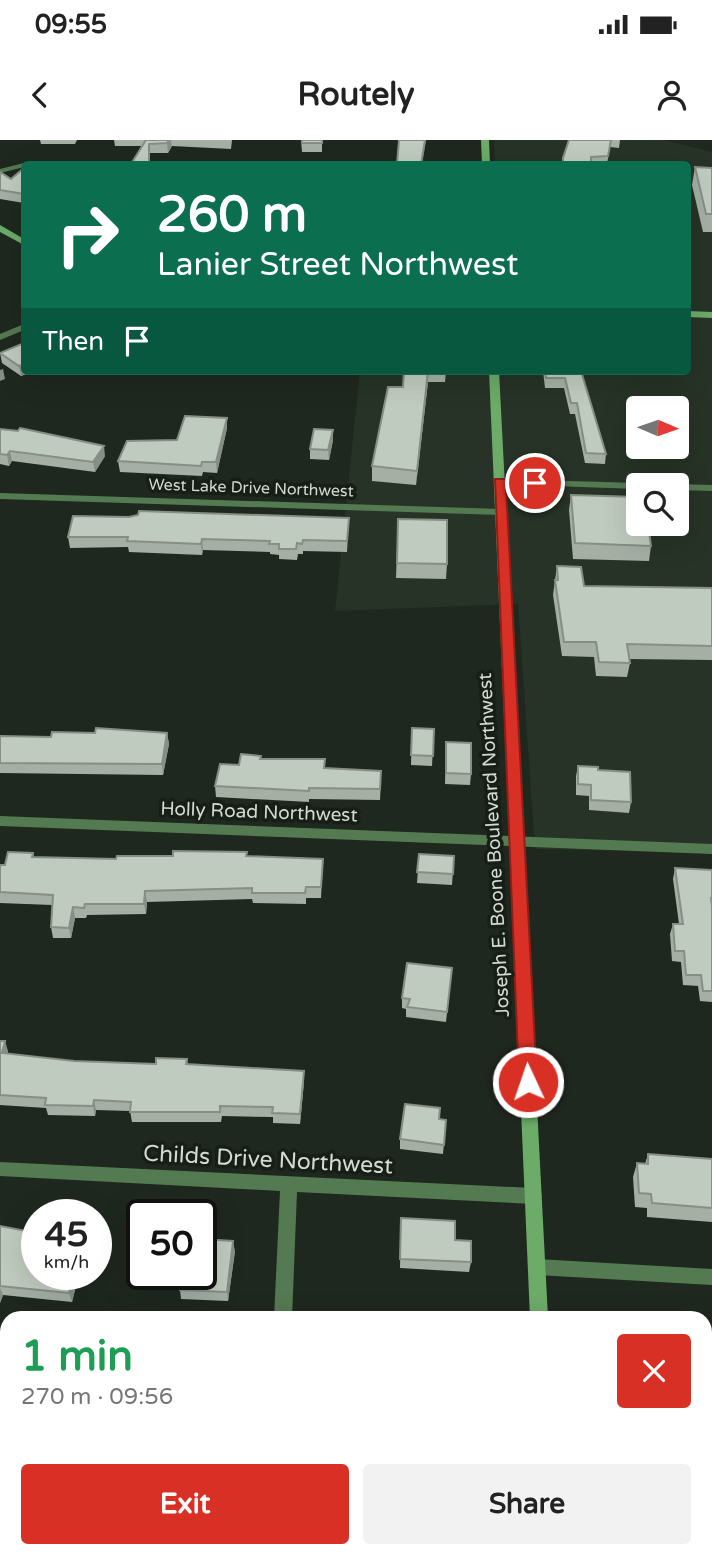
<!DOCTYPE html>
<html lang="en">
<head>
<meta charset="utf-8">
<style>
	body { margin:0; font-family:"Varela Round",sans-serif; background:#f2f2f2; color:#222; height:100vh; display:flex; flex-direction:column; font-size:26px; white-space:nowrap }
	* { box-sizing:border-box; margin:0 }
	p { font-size:23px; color:#767676 }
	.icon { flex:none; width:38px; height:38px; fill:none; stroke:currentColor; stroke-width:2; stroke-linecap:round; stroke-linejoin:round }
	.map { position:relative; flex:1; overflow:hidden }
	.details { position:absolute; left:0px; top:1171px; width:712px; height:247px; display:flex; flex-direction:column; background:#fff; border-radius:21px 21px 0 0; box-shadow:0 7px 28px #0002 }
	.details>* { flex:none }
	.guide { position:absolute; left:21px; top:21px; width:670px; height:214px; border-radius:7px; box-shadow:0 7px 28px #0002; background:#0b6e4f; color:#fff; overflow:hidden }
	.needle { width:46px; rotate:92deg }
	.buttons { position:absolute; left:626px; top:256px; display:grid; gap:14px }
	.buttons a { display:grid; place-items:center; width:63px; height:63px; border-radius:7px; background:#fff; box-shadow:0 7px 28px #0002; font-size:35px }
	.speed { position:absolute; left:21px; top:1059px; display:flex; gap:14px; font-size:35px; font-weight:700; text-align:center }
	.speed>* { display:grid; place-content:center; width:91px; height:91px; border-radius:50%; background:#fff; box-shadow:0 7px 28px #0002; line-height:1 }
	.speed small { font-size:18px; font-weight:400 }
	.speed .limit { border:4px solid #111; border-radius:10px; background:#fff; color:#111 }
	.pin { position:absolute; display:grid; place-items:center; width:60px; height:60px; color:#fff; margin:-30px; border:4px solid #fff; border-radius:50%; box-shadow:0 2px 7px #0007 }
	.me { position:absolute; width:77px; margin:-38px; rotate:357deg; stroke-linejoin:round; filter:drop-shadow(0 0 5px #0008) }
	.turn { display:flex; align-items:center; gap:24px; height:147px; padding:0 21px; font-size:32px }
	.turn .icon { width:91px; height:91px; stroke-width:2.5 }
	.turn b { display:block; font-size:49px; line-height:60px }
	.then { display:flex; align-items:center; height:66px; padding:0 21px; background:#0003; gap:14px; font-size:26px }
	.round { display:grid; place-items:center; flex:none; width:74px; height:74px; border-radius:7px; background:#f2f2f2 }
	.head { display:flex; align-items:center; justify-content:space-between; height:119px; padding:0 21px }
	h1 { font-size:42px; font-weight:700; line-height:52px; color:#1e9e55 }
	.button { display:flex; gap:14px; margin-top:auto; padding:14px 21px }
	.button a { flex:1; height:80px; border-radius:7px; background:#d93025; color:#fff; font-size:28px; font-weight:700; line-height:80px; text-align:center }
	.button a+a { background:#f2f2f2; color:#222 }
	.status { display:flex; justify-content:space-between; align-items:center; height:49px; padding:0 35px; background:#fff; direction:ltr }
	.status svg { height:19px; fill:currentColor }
	header { display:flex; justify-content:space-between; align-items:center; height:91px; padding:0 21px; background:#fff; font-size:32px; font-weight:700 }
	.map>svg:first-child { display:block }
	.built { fill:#273326; fill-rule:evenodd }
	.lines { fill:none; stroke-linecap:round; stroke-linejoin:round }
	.street { fill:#547a51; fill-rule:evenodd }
	.secondary { fill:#6cab68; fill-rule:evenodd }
	.wall { fill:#a5afa4 }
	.shaded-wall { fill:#868e86 }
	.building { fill:#c0cbbf; stroke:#868e86; stroke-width:2 }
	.route { fill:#d93025; stroke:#8d1f18; stroke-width:2 }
	.labels { text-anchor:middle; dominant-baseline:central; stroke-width:7; stroke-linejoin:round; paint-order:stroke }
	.far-street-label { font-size:16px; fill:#d3d9d3; stroke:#161e15 }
	.street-label { font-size:19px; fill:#d3d9d3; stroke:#161e15 }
	.near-street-label { font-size:23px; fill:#d3d9d3; stroke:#161e15 }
</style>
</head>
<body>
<div class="status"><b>09:55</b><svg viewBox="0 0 49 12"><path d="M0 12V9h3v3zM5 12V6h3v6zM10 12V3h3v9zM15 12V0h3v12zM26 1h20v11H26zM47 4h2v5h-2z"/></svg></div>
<header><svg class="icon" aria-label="back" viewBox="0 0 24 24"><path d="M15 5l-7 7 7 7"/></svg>Routely<svg class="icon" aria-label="person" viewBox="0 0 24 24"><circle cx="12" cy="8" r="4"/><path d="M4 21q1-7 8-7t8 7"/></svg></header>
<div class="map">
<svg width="712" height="1416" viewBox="0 0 712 1416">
	<rect width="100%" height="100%" fill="#1f281e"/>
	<path class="built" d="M494 0H664L712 12V713L535 709 518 464 335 471 360 231H688V24H495ZM639 268H677V306H639ZM639 345H677V383H639Z"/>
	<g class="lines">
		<path class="street" d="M33 22H97L101 24H29Z
			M24 23 28 24H24V27L0 33V29Z
			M24 184V190L0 200V194Z
			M500 339 639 343 644 345H639V349L496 344V340Z
			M677 344 712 345V351L677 350V345H673Z
			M0 353 501 369 507 372 501 375 0 359Z
			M0 676 712 704V714L0 686Z
			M0 1022 533 1048 539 1051 542 1056 539 1061 533 1064 297 1052 292 1178H274L280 1051 0 1036Z
			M537 1119 712 1129V1145L537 1135 531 1133 528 1127 531 1121Z
			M264 1410H284V1416H264Z"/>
		<path class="secondary" d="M481 0H489L490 24H482Z
			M0 85 24 99V105L0 92Z
			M688 171 712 172V178L688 177Z
			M489 231H499L548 1178H530Z
			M539 1410H559V1416H539Z"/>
	</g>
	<path class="wall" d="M40 0H77L75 4H41Z
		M114 0H232L231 9 172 6 168 13H150V24H131L142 6H115Z
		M301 0H322V12H302Z
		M569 0H620L619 8 610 7 607 24H562L563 18Z
		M695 27 712 28V92H703L692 45Z
		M24 28V63L0 59V32L11 39Z
		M24 203V231H34L21 236 2 223 0 213Z
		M404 231H446L445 242H428L416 345 372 341V326L403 247Z
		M543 231H581L606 314 605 324 585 323 575 274H570L564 248H545Z
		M227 278V288L217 333 203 332 202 336 120 332 118 321 177 300Z
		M0 289 105 316 95 332 12 321 9 326 0 324Z
		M333 300 329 320 310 319V309Z
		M571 355 651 406 649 421 573 419 569 370Z
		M349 378 347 412 303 411V414H298L297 420 279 419V415L270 414V412L203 410 202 415 129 412 128 407 70 408 68 397Z
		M398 379 447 424 446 439 396 438Z
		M557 426 584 446 712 448V520L629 519 630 523 627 537 596 536 594 517 562 516 553 455Z
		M412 588 434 589 432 626 411 625Z
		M167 593 169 604 163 635 0 633V596L51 597Z
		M446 602 471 634 470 645 445 644Z
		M261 616V619L325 628 381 641 380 660 309 659V662L216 657 215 646 239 625Z
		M578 626 598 630 631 662 629 673 589 670V656L576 655V636Z
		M33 713 34 717 116 719 247 716 323 719 321 758H306V764L253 763 252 759 147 762 146 774 87 775 86 778H75L71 798H53L51 787 52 765 0 763V725H5Z
		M419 714 454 716 452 745 417 743Z
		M675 728 712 730V862L700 861 698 846 683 845 681 822 672 821 670 794 673 784H679L673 739Z
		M452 828 446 882 406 877V869L402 868V858Z
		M0 901 8 911 7 914 74 921 156 924 187 919 188 924 304 941 300 984 273 983V977L222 976 221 982H132L130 971 96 970 95 976 48 975 46 968 0 965Z
		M439 980H446L443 1014 400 1009V999Z
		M648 1014 712 1019V1082L647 1077V1068L635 1067 633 1037 637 1023 645 1024Z
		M401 1078 455 1100 471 1122 469 1132 400 1128Z
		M0 1086 79 1134 72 1162 3 1155 0 1163Z
		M235 1111 228 1161 181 1159 180 1150Z
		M7 1268V1310L0 1308V1280Z"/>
	<path class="shaded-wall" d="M169 0H171L172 6 168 13 167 3Z
		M425 0H426L422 24H421Z
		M24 224V231H34L21 236 19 226Z
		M3 229 5 239 0 241V230Z
		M428 231V242L416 345 417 331Z
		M227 278V288L217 333 216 322Z
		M333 290V300L329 320 328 310Z
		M104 306 105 316 95 332 93 322Z
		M10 311 12 321 9 326 7 315Z
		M202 399 203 410 202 415 201 404Z
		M167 593 169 604 163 635 162 624Z
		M145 751 147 762 146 774 144 764Z
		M73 767 75 778 71 798 69 788Z
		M5 901 8 911 6 924 2 913Z
		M304 931V941L300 984V974Z
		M94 960 96 970 95 976 93 966Z
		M233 1101 235 1111 228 1161 227 1152Z
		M73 1134H79L72 1162 69 1153Z
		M0 1148 3 1155 0 1163Z"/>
	<path class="building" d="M146 0H169L167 3 149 4V24H131Z
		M302 0H322V3H302Z
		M399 0H425L421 24H397Z
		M569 0H611L608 16 591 17V24H563V18Z
		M695 27 712 28V74H706Z
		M24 28V54L0 50V32L11 39Z
		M24 203V224L19 226 0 213Z
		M404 231H428L417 331 372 326 388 247H403Z
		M545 231H581L606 314 586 313 577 263H571L565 238H546Z
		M185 276 227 278 216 322H202L201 326 118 321 127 301 177 300Z
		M20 288 104 306 93 322 10 311 7 315 0 314V289L18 291Z
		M314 289 333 290 328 310 310 309Z
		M571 355 639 357V383H648L651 406 575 403Z
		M139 371 349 378 347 401 303 400 302 404 297 403 296 409H279V404H269L270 401 202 399 201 404 127 401 128 397H68L73 376 129 377 138 375Z
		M398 379 447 380V424L397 423Z
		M557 426 581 427 584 446 712 448V506L627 504 630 523 599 522 596 502H564L555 440H558Z
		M96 588 167 593 162 624 0 623V596L51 597 52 592 95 593Z
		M412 588 434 589 433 616 411 615Z
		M446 602 471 603V634L446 633Z
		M241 614 261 616 260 619H325L324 628 381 631 380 649 309 648V651L215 646 220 624 239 625Z
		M578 626 598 627V630L630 632 631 662 591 660V645L578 644Z
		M173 711 247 712 246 716 323 719 321 747H306L305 753H252V748L145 751 144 764H85L84 768 73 767 69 788 51 787 53 755 0 752V725H5L8 712 33 713 32 717 116 719 117 716H173Z
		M419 714 454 716 453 734 417 732Z
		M675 728 712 730V758H711L712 766V851H703L701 835H686L684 811H675L673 784H683Z
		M407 823 452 828 447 872 407 867 410 859 402 858Z
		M0 901H5L2 913 74 921 156 924V918L187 919 186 924 304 931 300 974 272 973 273 967 220 966V972H130L131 962 94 960 93 966 45 965 46 958 0 955Z
		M405 964 440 968 439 979 446 980 444 1005 400 999Z
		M648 1014 712 1019V1068L652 1063 651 1054 639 1053 637 1023 648 1024Z
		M401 1078 455 1081V1100L471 1101V1122L400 1119Z
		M0 1086 37 1093V1134H73L69 1153 0 1146Z
		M201 1099 233 1101 227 1152 180 1150 182 1134H201Z
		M5 1268H7V1303L0 1301V1280Z
		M74 1410H158V1416H73Z
		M375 1410H409L408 1416H374Z"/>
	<path class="route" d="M495 339H535L541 343 535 347 506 346 537 942 528 950 519 942Z"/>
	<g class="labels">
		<g class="far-street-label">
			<text transform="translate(251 348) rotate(2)">West Lake Drive Northwest</text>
		</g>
		<g class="street-label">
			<text transform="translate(259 672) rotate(2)">Holly Road Northwest</text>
			<text transform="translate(494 705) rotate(-93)">Joseph E. Boone Boulevard Northwest</text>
		</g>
		<g class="near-street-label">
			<text transform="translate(268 1020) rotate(3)">Childs Drive Northwest</text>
		</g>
	</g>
</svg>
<div class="buttons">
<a><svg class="needle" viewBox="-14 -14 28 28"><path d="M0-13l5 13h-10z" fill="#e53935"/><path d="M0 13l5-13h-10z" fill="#767676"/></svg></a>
<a><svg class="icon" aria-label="search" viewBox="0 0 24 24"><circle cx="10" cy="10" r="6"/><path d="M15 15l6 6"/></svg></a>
</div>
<div class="speed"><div>45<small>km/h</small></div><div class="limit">50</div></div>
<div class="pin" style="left:535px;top:343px;background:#d93025"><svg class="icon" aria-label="arrive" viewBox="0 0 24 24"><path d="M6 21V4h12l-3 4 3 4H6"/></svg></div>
<svg class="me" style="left:528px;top:942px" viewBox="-20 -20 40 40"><circle r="17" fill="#d93025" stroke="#fff" stroke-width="3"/><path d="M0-11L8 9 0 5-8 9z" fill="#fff"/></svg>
<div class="guide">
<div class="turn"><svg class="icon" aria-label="right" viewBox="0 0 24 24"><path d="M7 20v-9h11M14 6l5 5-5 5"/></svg><div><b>260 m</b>Lanier Street Northwest</div></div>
<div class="then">Then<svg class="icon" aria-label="arrive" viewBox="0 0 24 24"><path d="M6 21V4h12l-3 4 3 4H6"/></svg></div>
</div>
<section class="details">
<div class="head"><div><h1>1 min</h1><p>270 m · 09:56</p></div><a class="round" style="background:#d93025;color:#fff"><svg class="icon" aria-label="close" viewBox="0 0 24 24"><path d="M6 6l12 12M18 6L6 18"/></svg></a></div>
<div class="button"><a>Exit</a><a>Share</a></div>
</section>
</div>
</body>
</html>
